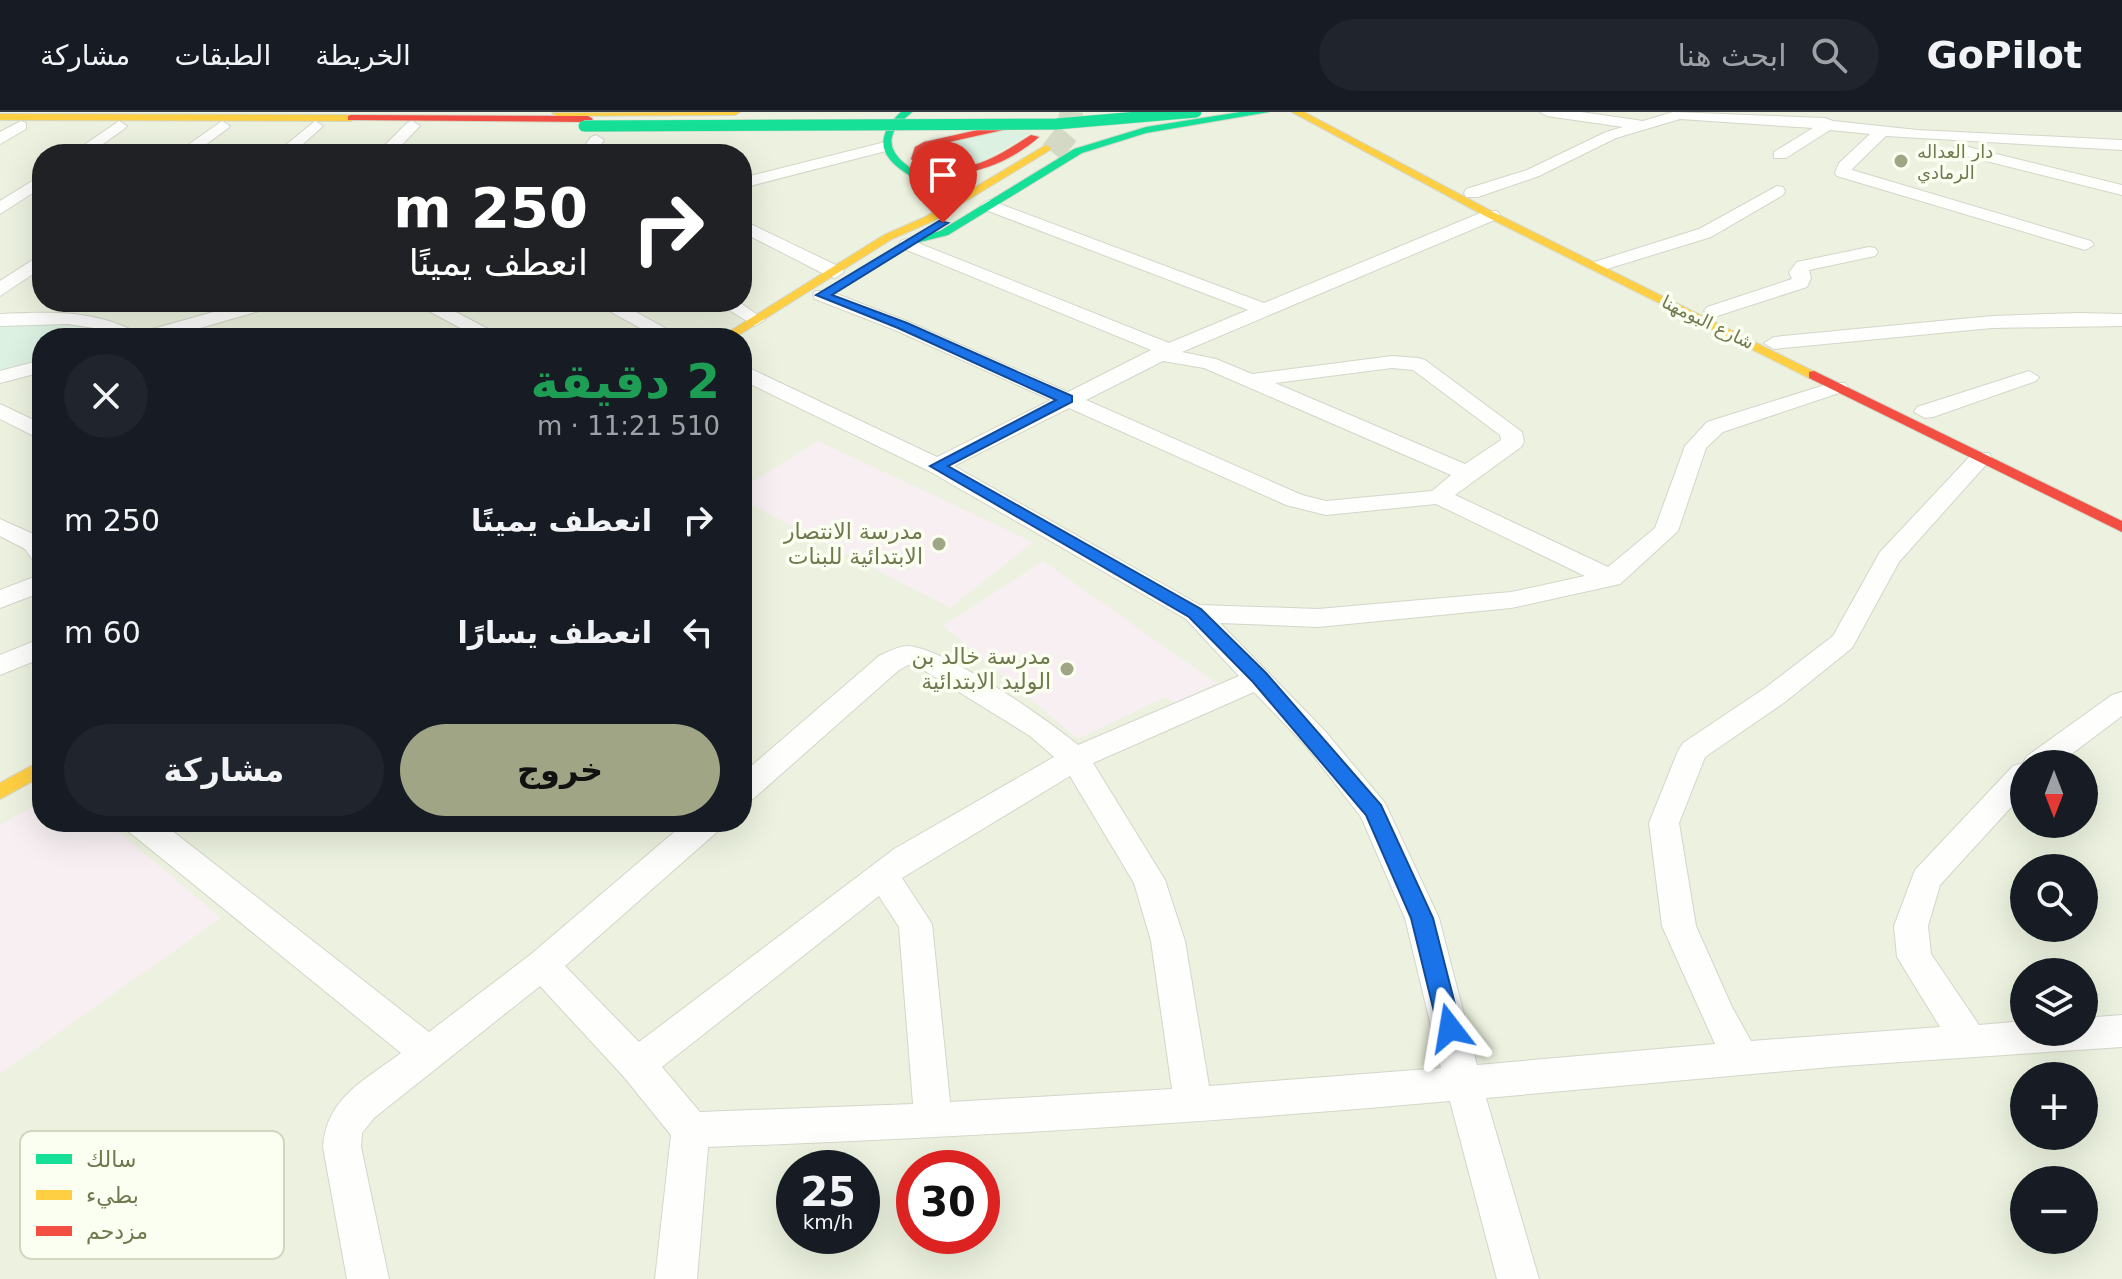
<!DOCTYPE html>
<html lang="ar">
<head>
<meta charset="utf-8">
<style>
	body { margin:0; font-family:"DejaVu Sans","Noto Naskh Arabic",sans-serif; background:#20242c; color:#f1f3f6; direction:rtl; height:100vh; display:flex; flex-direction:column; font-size:30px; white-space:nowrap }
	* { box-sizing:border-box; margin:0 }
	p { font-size:26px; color:#9ea1a6 }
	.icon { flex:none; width:44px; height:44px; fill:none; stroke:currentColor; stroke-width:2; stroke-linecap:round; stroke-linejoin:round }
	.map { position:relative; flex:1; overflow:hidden; direction:ltr }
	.details { position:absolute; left:32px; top:216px; width:720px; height:504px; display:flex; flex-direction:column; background:#171b24; border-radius:32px; box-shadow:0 8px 32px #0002; direction:rtl }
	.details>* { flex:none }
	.top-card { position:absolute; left:32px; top:32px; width:720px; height:168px; border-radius:32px; box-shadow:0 8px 32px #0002; direction:rtl; background:#202124; color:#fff; overflow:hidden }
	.needle { width:52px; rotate:180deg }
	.buttons { position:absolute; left:2010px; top:638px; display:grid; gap:16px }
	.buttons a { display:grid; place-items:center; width:88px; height:88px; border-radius:50%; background:#171b24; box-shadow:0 8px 32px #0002; font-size:40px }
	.speed { position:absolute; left:776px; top:1038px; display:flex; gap:16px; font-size:40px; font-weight:700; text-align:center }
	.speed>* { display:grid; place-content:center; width:104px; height:104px; border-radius:50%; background:#171b24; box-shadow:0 8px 32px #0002; line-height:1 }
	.speed small { font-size:20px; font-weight:400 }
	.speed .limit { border:12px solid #d22; background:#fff; color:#111 }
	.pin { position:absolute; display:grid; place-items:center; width:68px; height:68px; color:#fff; margin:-82px -34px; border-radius:50% 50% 50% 0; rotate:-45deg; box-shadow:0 0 8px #0007 }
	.pin .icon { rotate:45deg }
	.me { position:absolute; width:88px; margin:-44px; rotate:346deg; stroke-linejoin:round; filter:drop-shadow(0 0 6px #0008) }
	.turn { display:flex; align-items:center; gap:28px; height:168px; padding:0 32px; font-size:36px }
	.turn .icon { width:104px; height:104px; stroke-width:2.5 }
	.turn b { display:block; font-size:56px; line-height:68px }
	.round { display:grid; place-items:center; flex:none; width:84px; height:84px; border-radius:42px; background:#20242c }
	.headline { display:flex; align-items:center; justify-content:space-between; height:136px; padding:0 32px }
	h1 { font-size:48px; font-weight:800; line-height:60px; color:#1e9e55 }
	.primary-button { display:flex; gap:16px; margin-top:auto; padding:16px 32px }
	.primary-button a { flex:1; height:92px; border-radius:48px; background:#a0a586; color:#111; font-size:32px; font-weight:800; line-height:92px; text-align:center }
	.primary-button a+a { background:#20242c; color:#f1f3f6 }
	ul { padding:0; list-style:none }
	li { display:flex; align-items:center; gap:24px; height:112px; padding:0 32px }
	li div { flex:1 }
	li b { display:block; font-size:30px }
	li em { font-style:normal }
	header { display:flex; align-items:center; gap:48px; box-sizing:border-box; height:112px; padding:0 40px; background:#171b24; border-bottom:2px solid #363941 }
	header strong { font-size:38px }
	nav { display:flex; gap:44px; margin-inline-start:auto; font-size:28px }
	.search { width:560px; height:72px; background:#20242c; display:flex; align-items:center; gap:20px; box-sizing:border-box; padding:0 28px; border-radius:44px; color:#9ea1a6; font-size:30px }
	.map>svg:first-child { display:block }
	.residential { fill:#ecf2df; fill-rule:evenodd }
	.education { fill:#f7eff1 }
	.green { fill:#dcf1e1 }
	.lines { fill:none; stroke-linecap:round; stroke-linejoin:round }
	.secondary-tunnel { stroke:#d4d9c6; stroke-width:24; stroke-dasharray:24 12; stroke-linecap:butt }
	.street-casing { stroke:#d3d6c9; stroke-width:2 }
	.fast-casing { stroke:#d4d7ca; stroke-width:2 }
	.slow-casing { stroke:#d4d7ca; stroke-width:2 }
	.jam-casing { stroke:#d4d7ca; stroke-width:2 }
	.street { fill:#fefefd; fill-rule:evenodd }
	.fast { fill:#16e098; fill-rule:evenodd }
	.slow { fill:#ffcf43; fill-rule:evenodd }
	.jam { fill:#f24e42; fill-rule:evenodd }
	.fast-bridge-casing { stroke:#d4d7c8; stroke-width:12; stroke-linecap:butt }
	.fast-bridge { stroke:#16e098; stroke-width:11 }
	.route { fill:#1a73e8; stroke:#114b97; stroke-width:2 }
	.poi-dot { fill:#a0a586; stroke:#fafff2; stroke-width:3 }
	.labels { text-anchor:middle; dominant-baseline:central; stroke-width:7; stroke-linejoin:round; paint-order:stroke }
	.far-poi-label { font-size:18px; fill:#72784d; stroke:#fafff2; text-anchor:start }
	.far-street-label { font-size:18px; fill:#72784d; stroke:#fafff2 }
	.poi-label { font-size:22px; fill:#72784d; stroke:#fafff2; text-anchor:end }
	.key { fill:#fafff2; stroke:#d1d6c0; stroke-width:2 }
	.key-label { font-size:22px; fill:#72784d }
</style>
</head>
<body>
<header>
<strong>GoPilot</strong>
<div class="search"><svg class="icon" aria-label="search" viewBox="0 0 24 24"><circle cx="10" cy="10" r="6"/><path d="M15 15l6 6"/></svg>ابحث هنا</div>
<nav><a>الخريطة</a><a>الطبقات</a><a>مشاركة</a></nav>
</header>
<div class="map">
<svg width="2122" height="1167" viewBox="0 0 2122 1167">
	<rect width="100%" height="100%" fill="#f5f9ef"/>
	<path class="residential" d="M0 0H2122V1167H0ZM42 42H742V190H42ZM42 226H742V710H42ZM2024 652H2084V712H2024ZM2024 756H2084V816H2024ZM2024 860H2084V920H2024ZM2024 964H2084V1024H2024ZM794 1056H862V1124H794ZM914 1056H982V1124H914ZM2024 1068H2084V1128H2024Z"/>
	<path class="education" d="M818 329 1033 430 950 496 742 388V376Z
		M1043 449 1216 571 1175 591 1165 585 1078 627 943 514Z
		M42 689V710H107L221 806 0 962V713Z"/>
	<path class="green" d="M994 19 1032 20 975 54 937 53 925 40Z
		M0 208 99 209 132 226H42V254L0 266Z"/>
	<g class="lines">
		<path class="secondary-tunnel" d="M1052 40 1070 18 1071 0"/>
		<g class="street-casing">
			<path id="street" d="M1540 0H1581L1643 9 1673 0 1825 6 1833 9 1917 18 2122 28V38L1886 24 1853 56 1852 58 2091 129 2094 133 2085 138 1837 64 1835 61 1839 51 1870 22 1830 18 1786 46H1774V40L1813 16 1680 7 1616 26 1539 64 1478 85H1466L1464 81 1466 77 1527 58 1606 20 1623 15 1547 4Z
				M21 9 26 11V17L0 32V20Z
				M119 9 127 14 124 17 89 42H71Z
				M222 9 230 14 227 17 193 42H175Z
				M315 9 323 14 292 42H275Z
				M412 9 420 14 393 42H376L407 11Z
				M596 23 604 28 595 42H579L591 25Z
				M885 30 893 35 890 38 742 76V66Z
				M1960 33 2122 73V83L1954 41V35Z
				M42 63V75L0 102V89Z
				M1777 74 1783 75 1785 79 1783 83 1711 125 1597 160 1588 155 1591 151 1699 117Z
				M989 88 1264 191 1485 99H1497L1500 103 1497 107 1182 240 1216 247 1252 262 1392 244 1418 246 1425 248 1522 320 1524 330 1521 335 1455 383 1608 455 1655 416 1685 334 1707 310 1831 271H1845L1848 275 1845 279 1723 320 1706 336 1678 419 1620 472 1511 496 1318 515 1220 511 1325 619 1385 691 1439 806 1477 953 1715 932 1662 814 1649 711 1678 639 1683 631 1765 576 1833 524 1880 440 1973 341H1989L1992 346 1899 450 1852 536 1785 590 1705 645 1679 711 1696 814 1732 895 1751 929 1940 915 1897 845 1894 814 1915 758 2013 654 2023 651 2027 644 2112 583 2122 580V604L2058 652H2024V681L1940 773 1928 814 1931 842 1979 913 2024 909V920H2084V906L2122 903V935L1842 954 1486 986 1539 1167H1497L1450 989C1203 1011 956 1026 708 1035L697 1167H655L671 1023 624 965 540 874 374 1006 362 1021 361 1035 389 1167H347L323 1035C326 986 365 968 401 941L128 719 124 710H161L429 920 530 843 686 710H722L718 719 565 854 639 930 894 737 1054 645 1030 624 917 554 908 553 899 558 753 687 742 690V662L879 544C888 540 898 534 908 534 945 536 1048 608 1078 633L1239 564 1186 507 929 359 742 268V254L749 256 937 345 1051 288 895 218 815 187 813 183 815 179H829L909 210 1068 280 1151 238 902 136 899 132 902 128 908 127 1169 231 1248 198 983 97 981 93ZM1163 249 1204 256 1451 363 1432 379 1326 389 1302 383 1086 288ZM1392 256 1413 258 1500 323 1501 328 1465 352 1275 271ZM1069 296 1286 393 1326 403 1436 392 1585 464 1511 480 1318 497 1200 493 954 354ZM1254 580 1305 633 1361 705 1405 806 1441 956 1209 974 1185 829 1165 768 1093 651ZM1070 664 1134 771 1151 829 1172 977 950 990 932 812 902 766ZM879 784 899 815 913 992 700 1000 662 955Z
				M742 108 842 156 844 160 835 166 828 164 742 120Z
				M1869 135 1875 136 1878 140 1875 144 1809 158 1811 166 1807 175 1714 205 1704 199 1707 195 1792 167 1789 160 1797 150Z
				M42 142V156L0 184V169Z
				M249 190H280L277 194 165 226H117L94 216 68 212 0 214V202C49 200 93 197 138 221Z
				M412 190H437L505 226H479Z
				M593 190H618L683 226H658Z
				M716 190H739L765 208 755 214Z
				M2079 201 2122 202V214L1992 216 1774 237 1764 231 1774 225 1992 204Z
				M42 248V260L0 271V259Z
				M2029 259 2039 265 2036 269 1933 305 1925 306 1914 300 1917 295Z
				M0 292 42 312V328L0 307Z
				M0 407 42 426V451L33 448 25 437 0 424Z
				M42 462V480L0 496V478Z
				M42 526V546L0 563V543Z"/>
		</g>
		<g class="fast-casing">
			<path id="fast" d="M901 0H912C905 7 894 14 892 25 886 50 932 68 950 78V82H942C907 62 856 42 901 0Z
				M1240 0H1269L1146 21 1082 41 948 123 912 132 906 129 940 119 1074 37 1146 15Z"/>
		</g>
		<g class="slow-casing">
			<path id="slow" d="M740 0 735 3 557 4 552 1Z
				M1292 0H1304L1495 101 1821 263 1819 266H1809L1487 105Z
				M0 2 351 3 356 6 351 9 0 8Z
				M1046 33 1051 36 1050 38 933 109 892 127 734 226H719L884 123 925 105Z
				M42 648V664L0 687V671Z"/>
		</g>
		<g class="jam-casing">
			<path id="jam" d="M351 3 588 4 593 7 588 10 348 8V4Z
				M1009 11 1014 14 1012 16 931 34 924 39 921 46C965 67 993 47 1031 23L1039 25C1006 54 950 77 911 47L915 35 924 30Z
				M1814 259 2122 409V420L1809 266V260Z"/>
		</g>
		<use href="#street" class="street"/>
		<use href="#fast" class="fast"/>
		<use href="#slow" class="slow"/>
		<use href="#jam" class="jam"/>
		<g class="fast-bridge-casing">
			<path id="fast-bridge" d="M584 14 1056 12 1196 0"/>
		</g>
		<use href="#fast-bridge" class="fast-bridge"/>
	</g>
	<path class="route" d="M939 109 948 111 832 183 907 211 1072 284V290L948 354 1201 497 1266 561 1381 693 1433 806 1461 916 1458 924 1450 927 1441 924 1438 916 1411 806 1366 703 1253 570 1189 505 930 354 1056 288 898 216 816 183Z"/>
	<g class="poi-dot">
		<circle cx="1901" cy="49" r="8"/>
		<circle cx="939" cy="432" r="8"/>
		<circle cx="1067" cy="557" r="8"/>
	</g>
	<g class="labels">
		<g class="far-poi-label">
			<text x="1917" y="39">دار العداله<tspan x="1917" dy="21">الرمادي</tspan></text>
		</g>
		<g class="far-street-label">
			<text transform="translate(1708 210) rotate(26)">شارع البومهنا</text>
		</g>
		<g class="poi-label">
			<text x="923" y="419">مدرسة الانتصار<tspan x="923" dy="25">الابتدائية للبنات</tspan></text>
			<text x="1051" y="544">مدرسة خالد بن<tspan x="1051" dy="25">الوليد الابتدائية</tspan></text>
		</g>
	</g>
	<rect x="20" y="1019" width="264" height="128" rx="12" class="key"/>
	<rect x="36" y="1042" width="36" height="10" fill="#16e098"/>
	<rect x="36" y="1078" width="36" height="10" fill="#ffcf43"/>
	<rect x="36" y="1114" width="36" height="10" fill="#f24e42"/>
	<g class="key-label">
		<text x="86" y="1055">سالك</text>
		<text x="86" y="1091">بطيء</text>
		<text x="86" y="1127">مزدحم</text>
	</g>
</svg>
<div class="buttons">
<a><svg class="needle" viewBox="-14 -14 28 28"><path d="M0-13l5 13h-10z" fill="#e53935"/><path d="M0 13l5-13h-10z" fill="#9ea1a6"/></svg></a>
<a><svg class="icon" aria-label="search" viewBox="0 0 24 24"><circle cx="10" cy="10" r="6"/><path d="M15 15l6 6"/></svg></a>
<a><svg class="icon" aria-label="layers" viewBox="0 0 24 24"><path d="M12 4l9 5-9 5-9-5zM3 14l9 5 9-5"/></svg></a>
<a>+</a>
<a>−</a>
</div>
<div class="speed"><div>25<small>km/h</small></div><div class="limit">30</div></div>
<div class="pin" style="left:943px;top:111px;background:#d93025"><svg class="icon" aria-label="arrive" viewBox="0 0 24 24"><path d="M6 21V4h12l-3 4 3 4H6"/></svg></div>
<svg class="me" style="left:1450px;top:916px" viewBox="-20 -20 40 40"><path d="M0-17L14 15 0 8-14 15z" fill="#1a73e8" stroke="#fff" stroke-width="4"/></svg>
<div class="top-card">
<div class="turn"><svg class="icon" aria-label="right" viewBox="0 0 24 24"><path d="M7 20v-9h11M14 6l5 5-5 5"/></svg><div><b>250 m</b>انعطف يمينًا</div></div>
</div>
<section class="details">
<div class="headline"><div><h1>2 دقيقة</h1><p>510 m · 11:21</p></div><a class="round"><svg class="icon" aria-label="close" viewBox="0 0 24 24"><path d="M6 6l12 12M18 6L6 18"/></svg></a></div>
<ul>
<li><svg class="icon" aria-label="right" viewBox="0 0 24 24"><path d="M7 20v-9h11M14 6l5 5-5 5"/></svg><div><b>انعطف يمينًا</b></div><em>250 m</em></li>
<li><svg class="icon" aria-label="left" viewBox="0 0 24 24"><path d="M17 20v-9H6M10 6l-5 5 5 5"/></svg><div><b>انعطف يسارًا</b></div><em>60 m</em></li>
</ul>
<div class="primary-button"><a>خروج</a><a>مشاركة</a></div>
</section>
</div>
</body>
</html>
